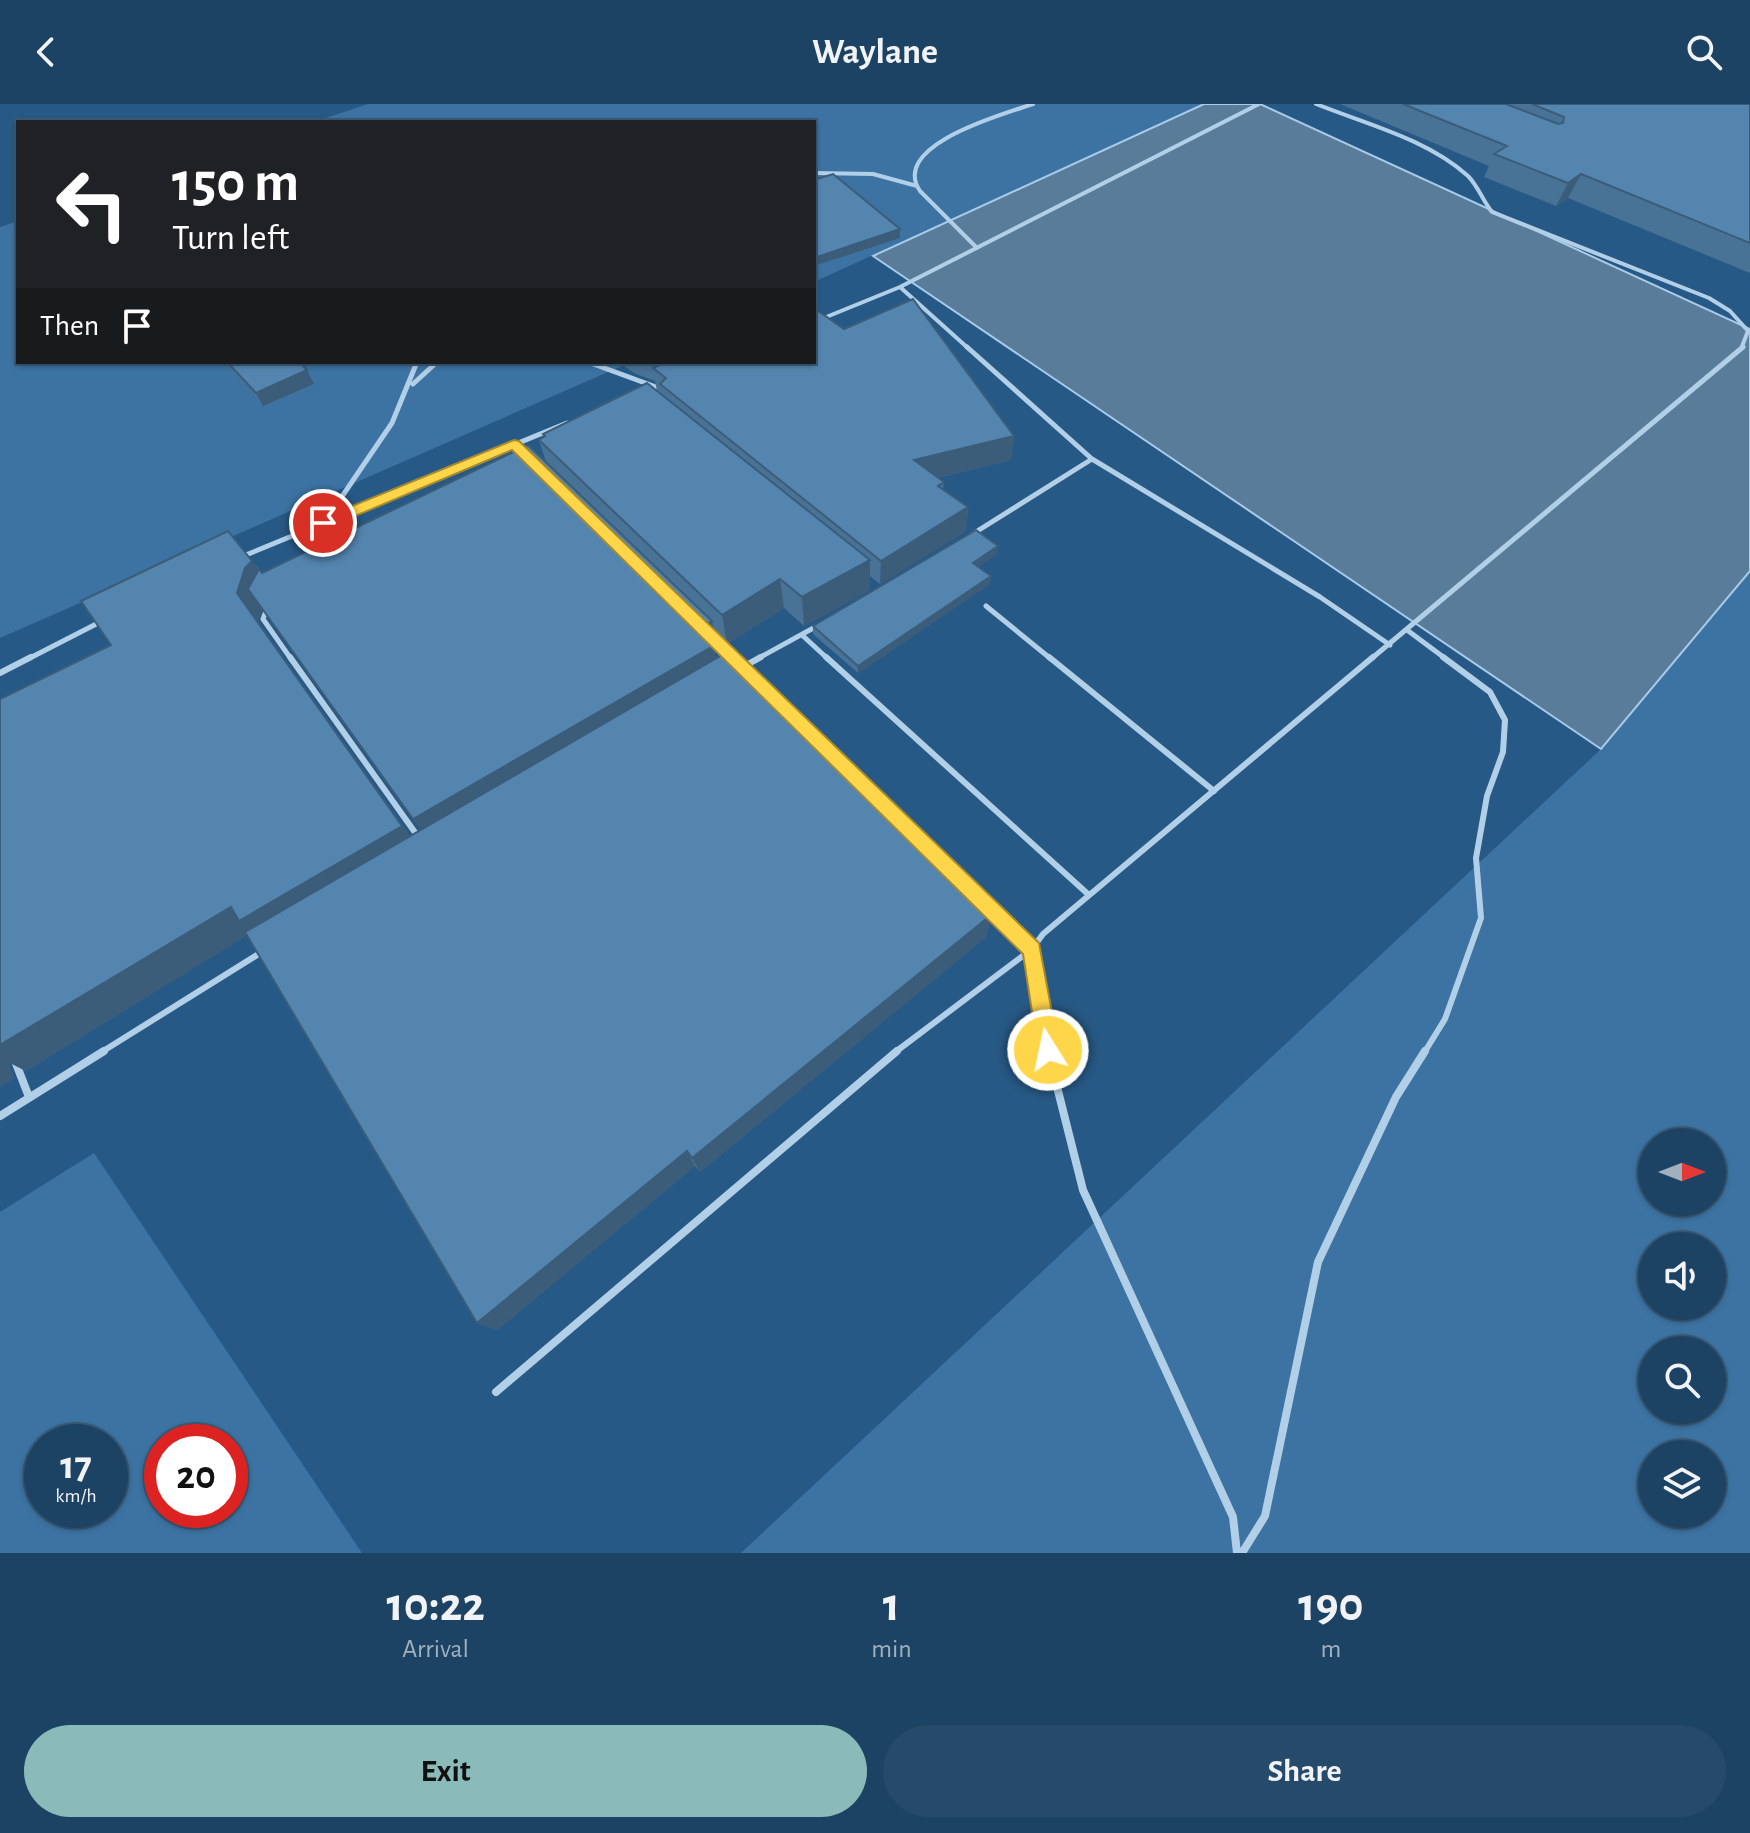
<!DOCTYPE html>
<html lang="en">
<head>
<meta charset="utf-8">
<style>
	body { margin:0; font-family:"Alegreya Sans",sans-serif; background:#254a6a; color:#f1f3f6; height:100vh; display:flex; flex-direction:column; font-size:30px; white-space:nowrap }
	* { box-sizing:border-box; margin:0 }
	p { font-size:26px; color:#a0b0bf }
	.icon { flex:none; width:44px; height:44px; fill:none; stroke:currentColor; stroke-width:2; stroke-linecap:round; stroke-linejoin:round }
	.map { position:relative; height:1449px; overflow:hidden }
	.side { display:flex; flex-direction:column; background:#1d4364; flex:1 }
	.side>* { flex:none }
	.top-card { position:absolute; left:16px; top:16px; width:800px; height:244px; border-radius:0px; box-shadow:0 2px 6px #0004,0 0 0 2px #3b5c78; background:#202124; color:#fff; overflow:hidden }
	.needle { width:52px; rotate:90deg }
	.controls { position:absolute; left:1638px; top:1024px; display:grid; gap:16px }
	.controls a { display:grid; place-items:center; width:88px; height:88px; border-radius:50%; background:#1d4364; box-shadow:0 2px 6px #0004,0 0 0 2px #3b5c78; font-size:40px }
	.speed { position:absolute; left:24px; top:1320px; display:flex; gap:16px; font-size:40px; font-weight:700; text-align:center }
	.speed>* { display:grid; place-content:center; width:104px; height:104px; border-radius:50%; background:#1d4364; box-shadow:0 2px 6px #0004,0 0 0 2px #3b5c78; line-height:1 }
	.speed small { font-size:20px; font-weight:400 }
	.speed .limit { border:12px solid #d22; background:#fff; color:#111 }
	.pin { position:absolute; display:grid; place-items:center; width:68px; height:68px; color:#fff; margin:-34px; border:4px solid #fff; border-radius:50%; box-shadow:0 2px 8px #0007 }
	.me { position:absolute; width:88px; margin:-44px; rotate:350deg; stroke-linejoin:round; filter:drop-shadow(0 0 6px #0008) }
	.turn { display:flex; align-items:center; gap:28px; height:168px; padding:0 24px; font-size:36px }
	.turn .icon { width:104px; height:104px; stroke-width:2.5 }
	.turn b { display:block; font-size:56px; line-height:68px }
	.then { display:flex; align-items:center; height:76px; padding:0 24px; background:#0003; gap:16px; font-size:30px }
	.eta { display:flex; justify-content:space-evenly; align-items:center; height:136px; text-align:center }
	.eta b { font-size:48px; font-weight:700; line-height:56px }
	.cta { display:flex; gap:16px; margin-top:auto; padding:16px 24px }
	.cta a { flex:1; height:92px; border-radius:48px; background:#8bbbb9; color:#111; font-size:32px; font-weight:700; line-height:92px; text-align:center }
	.cta a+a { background:#254a6a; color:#f1f3f6 }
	header { display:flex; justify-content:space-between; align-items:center; height:104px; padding:0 24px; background:#1d4364; font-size:36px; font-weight:700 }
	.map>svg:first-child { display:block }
	.green { fill:#3c73a2; fill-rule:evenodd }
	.water { fill:#597c9a; stroke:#a7cbe8; stroke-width:2 }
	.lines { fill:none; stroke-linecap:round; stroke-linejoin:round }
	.lane-far3 { stroke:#b2cfe8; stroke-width:4 }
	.lane-far2 { stroke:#b2cfe8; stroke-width:5 }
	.lane-far1 { stroke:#b2cfe8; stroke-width:6 }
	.lane { stroke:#b2cfe8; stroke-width:8 }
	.wall { fill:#487296; fill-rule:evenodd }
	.shaded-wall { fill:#3b5d7a }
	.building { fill:#5485af; stroke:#3b5d7a; stroke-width:2 }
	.route { fill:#ffd54a; stroke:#a68a30; stroke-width:2 }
</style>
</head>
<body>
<header><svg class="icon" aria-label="back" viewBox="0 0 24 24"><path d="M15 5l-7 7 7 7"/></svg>Waylane<svg class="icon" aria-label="search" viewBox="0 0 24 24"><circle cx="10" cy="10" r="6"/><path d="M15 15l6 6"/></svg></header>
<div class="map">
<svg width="1750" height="1449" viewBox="0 0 1750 1449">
	<rect width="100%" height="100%" fill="#275986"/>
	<path class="green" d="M368 0H1204L814 178V18H314Z
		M18 117V258H631L0 534V123Z
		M1750 467V1449H741L1601 645ZM1652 1038H1712V1098H1652ZM1652 1142H1712V1202H1652ZM1652 1246H1712V1306H1652ZM1652 1350H1712V1410H1652Z
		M94 1049 362 1449H0V1108ZM42 1338H110V1406H42ZM162 1338H230V1406H162Z"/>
	<path class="water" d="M1204 0H1260L1750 225V467L1601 645 873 152Z"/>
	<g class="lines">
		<path class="lane-far3" d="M1316 0C1366 20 1427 35 1468 72 1478 82 1483 97 1492 108L1709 194 1730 207 1748 227 1741 245
			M814 69 873 70 917 82
			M977 144 920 87C889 41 1004 10 1033 0
			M900 183 969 245
			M814 218 900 183 1259 0"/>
		<path class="lane-far2" d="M967 243 1092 355 971 431
			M588 258 656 283
			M413 280 437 258
			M1092 355 1320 493 1390 541
			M326 416 392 319 417 258
			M241 453 567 319
			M986 502 1051 555
			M267 504 263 515 291 555
			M1407 526 1446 555
			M802 531 828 555
			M711 533 734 555
			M28 555 104 516
			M757 555 817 522
			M1371 555 1743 243"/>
		<path class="lane-far1" d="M290 553 419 734
			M732 553 1032 845 894 949
			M826 553 1089 791
			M1049 553 1214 687
			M0 569 31 553
			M732 569 761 553
			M100 949 265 846
			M1049 949 1032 845 1043 830 1373 553
			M1424 949 1445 915 1481 814 1476 754 1487 692 1503 648 1505 616 1490 588 1443 553"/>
		<path class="lane" d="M1048 947 1083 1086 1233 1413 1237 1449
			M15 957 29 993
			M0 1012 104 947
			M496 1288 897 947
			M1242 1449 1265 1412 1318 1158 1396 993 1425 947"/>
	</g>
	<path class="wall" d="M1340 0H1750V169L1568 94 1556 102 1484 73 1489 62Z
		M844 225 1014 332 1011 356 938 374 944 378 943 385 968 403 966 427 880 480 870 472V486L804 522 784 504 727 540 714 527 717 546 714 547 716 555 991 811 986 833 700 1068 695 1062 497 1226 477 1219 247 831 26 967 8 958 14 974 0 983V595L111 541 252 457 262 469 546 358 539 336 544 333 543 330 657 287 655 277 634 269 624 262V258H814ZM262 505 421 726 410 732 258 518Z
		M224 258 307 266 314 280 263 302Z
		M997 450 978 463 991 472 990 480 858 569 813 530V522Z"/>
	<path class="shaded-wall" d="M1581 70 1568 94 1556 102 1568 79Z
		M900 125V134L814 162V154Z
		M652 258H702L653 264Z
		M307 266 314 280 263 302 256 289Z
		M1014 332 1011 356 913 380 914 356Z
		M968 403 966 427 880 480 881 457Z
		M998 442 997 450 972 467 973 459Z
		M870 456V486L804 522 802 493Z
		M252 457 273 486 266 493 258 518 421 747 252 828 26 967 8 958 14 974 0 983V937L245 464Z
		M991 472 990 480 858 569V562Z
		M780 475 784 504 727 540 722 511Z
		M712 517 717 546 714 547 719 570 431 740 413 715Z
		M991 811 986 833 700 1068 692 1054Z
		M687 1047 695 1062 497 1226 477 1219Z"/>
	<path class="building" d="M1403 0H1506L1558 20 1563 19 1564 13 1532 0H1750V139L1581 70 1568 79 1494 50 1507 42Z
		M833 70 900 125 814 154V76Z
		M913 195 1014 332 914 356 944 378 938 382 968 403 881 457 660 280 666 274 653 264 667 258H814V204L844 225Z
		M227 258H299L307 266 256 289Z
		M647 279 870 456 802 493 780 475 722 511 539 336 545 332 543 330Z
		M528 341 712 517 700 524 702 527 699 529 713 542 413 715 248 485 259 465 262 469Z
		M976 426 998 442 973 459 991 472 858 562 813 522Z
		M228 427 252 457 245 464 237 489 402 722 239 817 231 803 0 941V595L111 541 81 497Z
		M722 551 991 811 692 1054 687 1047 477 1219 245 828Z"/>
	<path class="route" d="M514 336 519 337 1039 839 1059 946 1056 953 1048 956 1041 953 1038 946 1023 850 512 346 329 423H318L316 419 318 416Z"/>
</svg>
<div class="controls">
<a><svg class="needle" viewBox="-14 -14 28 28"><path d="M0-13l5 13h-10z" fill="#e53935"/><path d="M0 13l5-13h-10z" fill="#a0b0bf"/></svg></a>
<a><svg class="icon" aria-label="sound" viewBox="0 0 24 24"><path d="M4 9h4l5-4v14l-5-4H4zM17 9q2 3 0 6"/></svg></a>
<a><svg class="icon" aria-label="search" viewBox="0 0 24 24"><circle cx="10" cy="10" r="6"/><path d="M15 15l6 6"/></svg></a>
<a><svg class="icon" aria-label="layers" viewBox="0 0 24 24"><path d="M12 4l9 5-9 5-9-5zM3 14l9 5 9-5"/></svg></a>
</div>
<div class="speed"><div>17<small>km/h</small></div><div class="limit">20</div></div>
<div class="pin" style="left:323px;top:419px;background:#d93025"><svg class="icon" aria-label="arrive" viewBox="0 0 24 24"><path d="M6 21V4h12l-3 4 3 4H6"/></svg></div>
<svg class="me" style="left:1048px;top:946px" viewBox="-20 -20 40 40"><circle r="17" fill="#ffd54a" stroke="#fff" stroke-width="3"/><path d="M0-11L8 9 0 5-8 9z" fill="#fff"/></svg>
<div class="top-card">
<div class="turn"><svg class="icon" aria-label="left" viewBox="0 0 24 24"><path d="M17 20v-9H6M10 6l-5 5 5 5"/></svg><div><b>150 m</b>Turn left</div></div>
<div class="then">Then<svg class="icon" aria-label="arrive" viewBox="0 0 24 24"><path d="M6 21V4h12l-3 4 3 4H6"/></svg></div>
</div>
</div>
<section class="side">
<div class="eta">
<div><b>10:22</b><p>Arrival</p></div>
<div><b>1</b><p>min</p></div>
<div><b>190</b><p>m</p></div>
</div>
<div class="cta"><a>Exit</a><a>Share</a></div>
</section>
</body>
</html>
